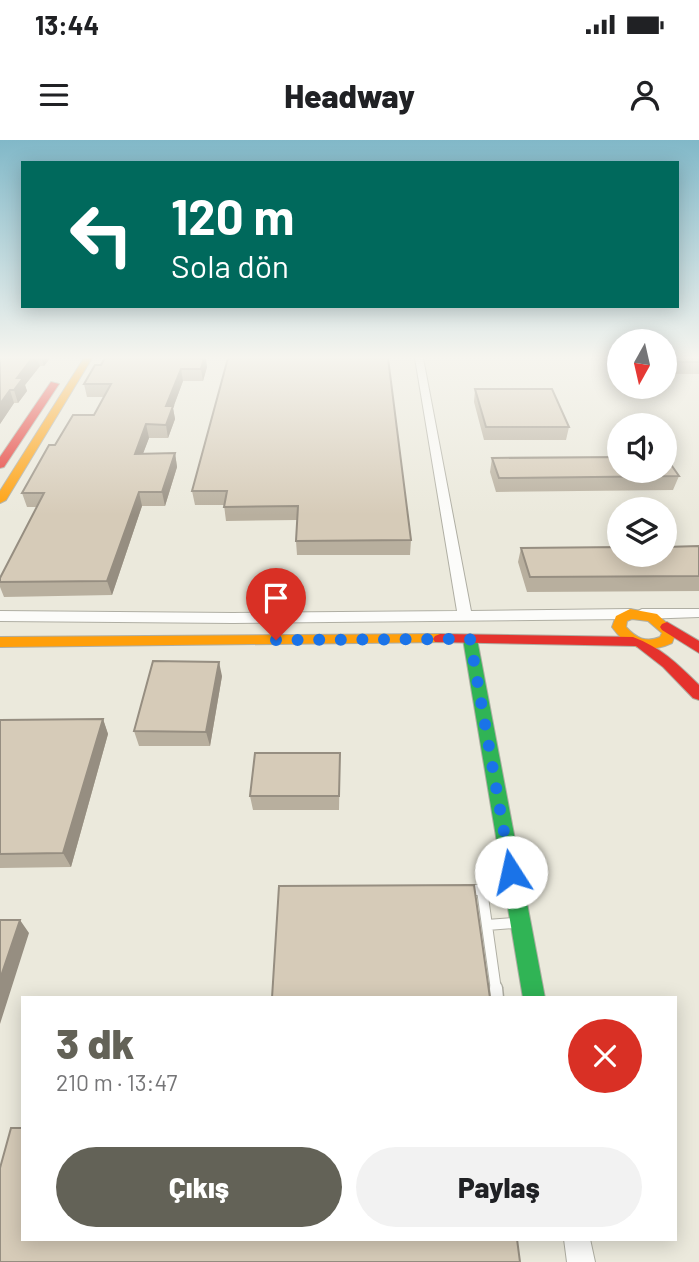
<!DOCTYPE html>
<html lang="tr">
<head>
<meta charset="utf-8">
<style>
	body { margin:0; font-family:Barlow,sans-serif; background:#f2f2f2; color:#202124; height:100vh; display:flex; flex-direction:column; font-size:26px; white-space:nowrap }
	* { box-sizing:border-box; margin:0 }
	p { font-size:23px; color:#757577 }
	.icon { flex:none; width:38px; height:38px; fill:none; stroke:currentColor; stroke-width:2; stroke-linecap:round; stroke-linejoin:round }
	.map { position:relative; flex:1; overflow:hidden }
	.side { position:absolute; left:21px; top:856px; width:656px; height:245px; display:flex; flex-direction:column; background:#fff; border-radius:0px; box-shadow:0 4px 18px #0003 }
	.side>* { flex:none }
	.top-card { position:absolute; left:21px; top:21px; width:658px; height:147px; border-radius:0px; box-shadow:0 4px 18px #0003; background:#00695c; color:#fff; overflow:hidden }
	.needle { width:46px; rotate:188deg }
	.fabs { position:absolute; left:607px; top:189px; display:grid; gap:14px }
	.fabs a { display:grid; place-items:center; width:70px; height:70px; border-radius:50%; background:#fff; box-shadow:0 4px 18px #0003; font-size:35px }
	.pin { position:absolute; display:grid; place-items:center; width:60px; height:60px; color:#fff; margin:-72px -30px; border-radius:50% 50% 50% 0; rotate:-45deg; box-shadow:0 0 7px #0007 }
	.pin .icon { rotate:45deg }
	.me { position:absolute; width:77px; margin:-38px; rotate:350deg; stroke-linejoin:round; filter:drop-shadow(0 0 5px #0008) }
	.turn { display:flex; align-items:center; gap:24px; height:147px; padding:0 35px; font-size:32px }
	.turn .icon { width:91px; height:91px; stroke-width:2.5 }
	.turn b { display:block; font-size:49px; line-height:60px }
	.round { display:grid; place-items:center; flex:none; width:74px; height:74px; border-radius:37px; background:#f2f2f2 }
	.headline { display:flex; align-items:center; justify-content:space-between; height:119px; padding:0 35px }
	h1 { font-size:42px; font-weight:800; line-height:52px; color:#636257 }
	.action { display:flex; gap:14px; margin-top:auto; padding:14px 35px }
	.action a { flex:1; height:80px; border-radius:42px; background:#636257; color:#fff; font-size:28px; font-weight:800; line-height:80px; text-align:center }
	.action a+a { background:#f2f2f2; color:#202124 }
	.status { display:flex; justify-content:space-between; align-items:center; height:49px; padding:0 35px; background:#fff; direction:ltr }
	.status svg { height:19px; fill:currentColor }
	header { display:flex; justify-content:space-between; align-items:center; height:91px; padding:0 35px; background:#fff; font-size:32px; font-weight:800 }
	.map>svg:first-child { display:block }
	.lines { fill:none; stroke-linecap:round; stroke-linejoin:round }
	.lane-far1-casing { stroke:#afaea3; stroke-width:12 }
	.lane-casing { stroke:#afaea3; stroke-width:15 }
	.street-casing { stroke:#afaea3; stroke-width:2 }
	.fast-casing { stroke:#afaea3; stroke-width:2 }
	.slow-casing { stroke:#afaea3; stroke-width:2 }
	.jam-casing { stroke:#afaea3; stroke-width:2 }
	.lane-far1 { stroke:#fcfcfa; stroke-width:10 }
	.lane { stroke:#fcfcfa; stroke-width:12 }
	.street { fill:#fcfcfa; fill-rule:evenodd }
	.fast { fill:#30b455; fill-rule:evenodd }
	.slow { fill:#ff9f0a; fill-rule:evenodd }
	.jam { fill:#e5322d; fill-rule:evenodd }
	.wall { fill:#b8af9e }
	.shaded-wall { fill:#968e81 }
	.building { fill:#d6cbb8; stroke:#968e81; stroke-width:2 }
	.route { stroke:#1a73e8; stroke-width:12; stroke-dasharray:0 21.6 }
</style>
</head>
<body>
<div class="status"><b>13:44</b><svg viewBox="0 0 49 12"><path d="M0 12V9h3v3zM5 12V6h3v6zM10 12V3h3v9zM15 12V0h3v12zM26 1h20v11H26zM47 4h2v5h-2z"/></svg></div>
<header><svg class="icon" aria-label="menu" viewBox="0 0 24 24"><path d="M4 6h16M4 12h16M4 18h16"/></svg>Headway<svg class="icon" aria-label="person" viewBox="0 0 24 24"><circle cx="12" cy="8" r="4"/><path d="M4 21q1-7 8-7t8 7"/></svg></header>
<div class="map">
<svg width="699" height="1122" viewBox="0 0 699 1122">
	<rect width="100%" height="100%" fill="#ebe9dc"/>
	<g class="lines">
		<g class="lane-far1-casing">
			<path id="lane-far1" d="M464 750H482L496 850
				M487 785 514 783"/>
		</g>
		<g class="lane-casing">
			<path id="lane" d="M496 848 497 858"/>
		</g>
		<g class="street-casing">
			<path id="street" d="M415 218H423L471 471 630 469 636 472 642 469H699V477L642 479 636 476 630 479 233 483 0 481V471L233 473 457 471Z
				M564 1099H590L595 1122H567Z"/>
		</g>
		<g class="fast-casing">
			<path id="fast" d="M470 494 477 499 545 858H523L463 499Z"/>
		</g>
		<g class="slow-casing">
			<path id="slow" d="M84 218H92L6 360 0 363V351Z
				M630 469 657 474 676 492 672 503C648 514 627 509 612 487L616 476ZM632 479 648 481 662 493 660 497C646 503 636 498 626 487L627 481Z
				M440 494 445 496 447 499 445 502 0 507V497Z"/>
		</g>
		<g class="jam-casing">
			<path id="jam" d="M51 242 59 244 4 327 0 328V317Z
				M667 482 699 501V513L662 490 660 487 662 484Z
				M440 494 633 497C660 507 677 523 699 545V560L693 558 663 527 636 506 435 502 433 499 435 496Z"/>
		</g>
		<use href="#lane-far1" class="lane-far1"/>
		<use href="#lane" class="lane"/>
		<use href="#street" class="street"/>
		<use href="#fast" class="fast"/>
		<use href="#slow" class="slow"/>
		<use href="#jam" class="jam"/>
	</g>
	<path class="wall" d="M0 218H50L44 226H40L25 245 27 251 18 263H14L0 284Z
		M228 218 411 400 410 415H297L296 401 297 380 226 381 224 365H195L192 351Z
		M665 218H699V234H665Z
		M101 225 207 227 203 241H183L173 268 175 279 168 298H149L143 313H175L177 327 165 366H142L112 455 4 457 0 447V438L37 367H27L22 353 55 305 94 275 104 257H87L84 244Z
		M475 249 569 287 566 300H484L474 262Z
		M492 318 679 336 673 350 496 352 490 332Z
		M699 406V451L527 452 518 422 521 408Z
		M222 536 210 606H139L134 591Z
		M103 579 108 594 71 727 0 728V580Z
		M340 613 339 670H253L250 656Z"/>
	<path class="shaded-wall" d="M32 218H37L40 226 25 245 27 251 18 263 14 250 17 238Z
		M41 218H50L44 226Z
		M204 218H206L207 227 203 241 201 229Z
		M181 229 183 241 173 268 175 279 168 298 166 285V266Z
		M10 250 14 263 0 284V264Z
		M146 284 149 298 138 327 135 314Z
		M175 313 177 327 165 366 162 352Z
		M139 352 142 366 112 455 107 441Z
		M219 522 222 536 210 606 206 592Z
		M103 579 108 594 71 727 63 713Z
		M20 780 29 793 0 884V839Z"/>
	<path class="building" d="M0 218H32L17 238H23L14 250H10L0 264Z
		M105 218H204L201 229H181L166 266H173L166 285 146 284 135 314 175 313 162 352H139L107 441 0 442V438L44 353H22L49 305H55L73 275H94L111 244H84L95 225H101Z
		M228 218H388L411 400 296 401 298 366 224 367 227 351H192Z
		M665 218H699V222H665Z
		M475 249H552L569 287H486Z
		M665 316 679 336 499 338 492 318 620 317V331H665Z
		M699 406V436L530 437 521 408 620 407V415H665V407Z
		M153 521 219 522 206 592 134 591Z
		M103 579 63 713 0 714V580Z
		M255 613H340L339 656H250Z
		M474 745 490 858H272L279 746Z
		M0 780H20L0 839Z
		M11 988H23V1099H517L520 1122H0V1028Z"/>
	<linearGradient id="sky" x2="0" y2="1"><stop stop-color="#81b8c8"/><stop offset="0.58" stop-color="#f6f5ef"/><stop offset="1" stop-color="#f6f5ef" stop-opacity="0"/></linearGradient>
	<rect width="699" height="375" fill="url(#sky)"/>
	<g class="lines">
		<path class="route" d="M276 500 470 499 511 732"/>
	</g>
</svg>
<div class="fabs">
<a><svg class="needle" viewBox="-14 -14 28 28"><path d="M0-13l5 13h-10z" fill="#e53935"/><path d="M0 13l5-13h-10z" fill="#757577"/></svg></a>
<a><svg class="icon" aria-label="sound" viewBox="0 0 24 24"><path d="M4 9h4l5-4v14l-5-4H4zM17 9q2 3 0 6"/></svg></a>
<a><svg class="icon" aria-label="layers" viewBox="0 0 24 24"><path d="M12 4l9 5-9 5-9-5zM3 14l9 5 9-5"/></svg></a>
</div>
<div class="pin" style="left:276px;top:500px;background:#d93025"><svg class="icon" aria-label="arrive" viewBox="0 0 24 24"><path d="M6 21V4h12l-3 4 3 4H6"/></svg></div>
<svg class="me" style="left:511px;top:732px" viewBox="-20 -20 40 40"><circle r="19" fill="#fff"/><path d="M0-13L10 11 0 6-10 11z" fill="#1a73e8"/></svg>
<div class="top-card">
<div class="turn"><svg class="icon" aria-label="left" viewBox="0 0 24 24"><path d="M17 20v-9H6M10 6l-5 5 5 5"/></svg><div><b>120 m</b>Sola dön</div></div>
</div>
<section class="side">
<div class="headline"><div><h1>3 dk</h1><p>210 m · 13:47</p></div><a class="round" style="background:#d93025;color:#fff"><svg class="icon" aria-label="close" viewBox="0 0 24 24"><path d="M6 6l12 12M18 6L6 18"/></svg></a></div>
<div class="action"><a>Çıkış</a><a>Paylaş</a></div>
</section>
</div>
</body>
</html>
